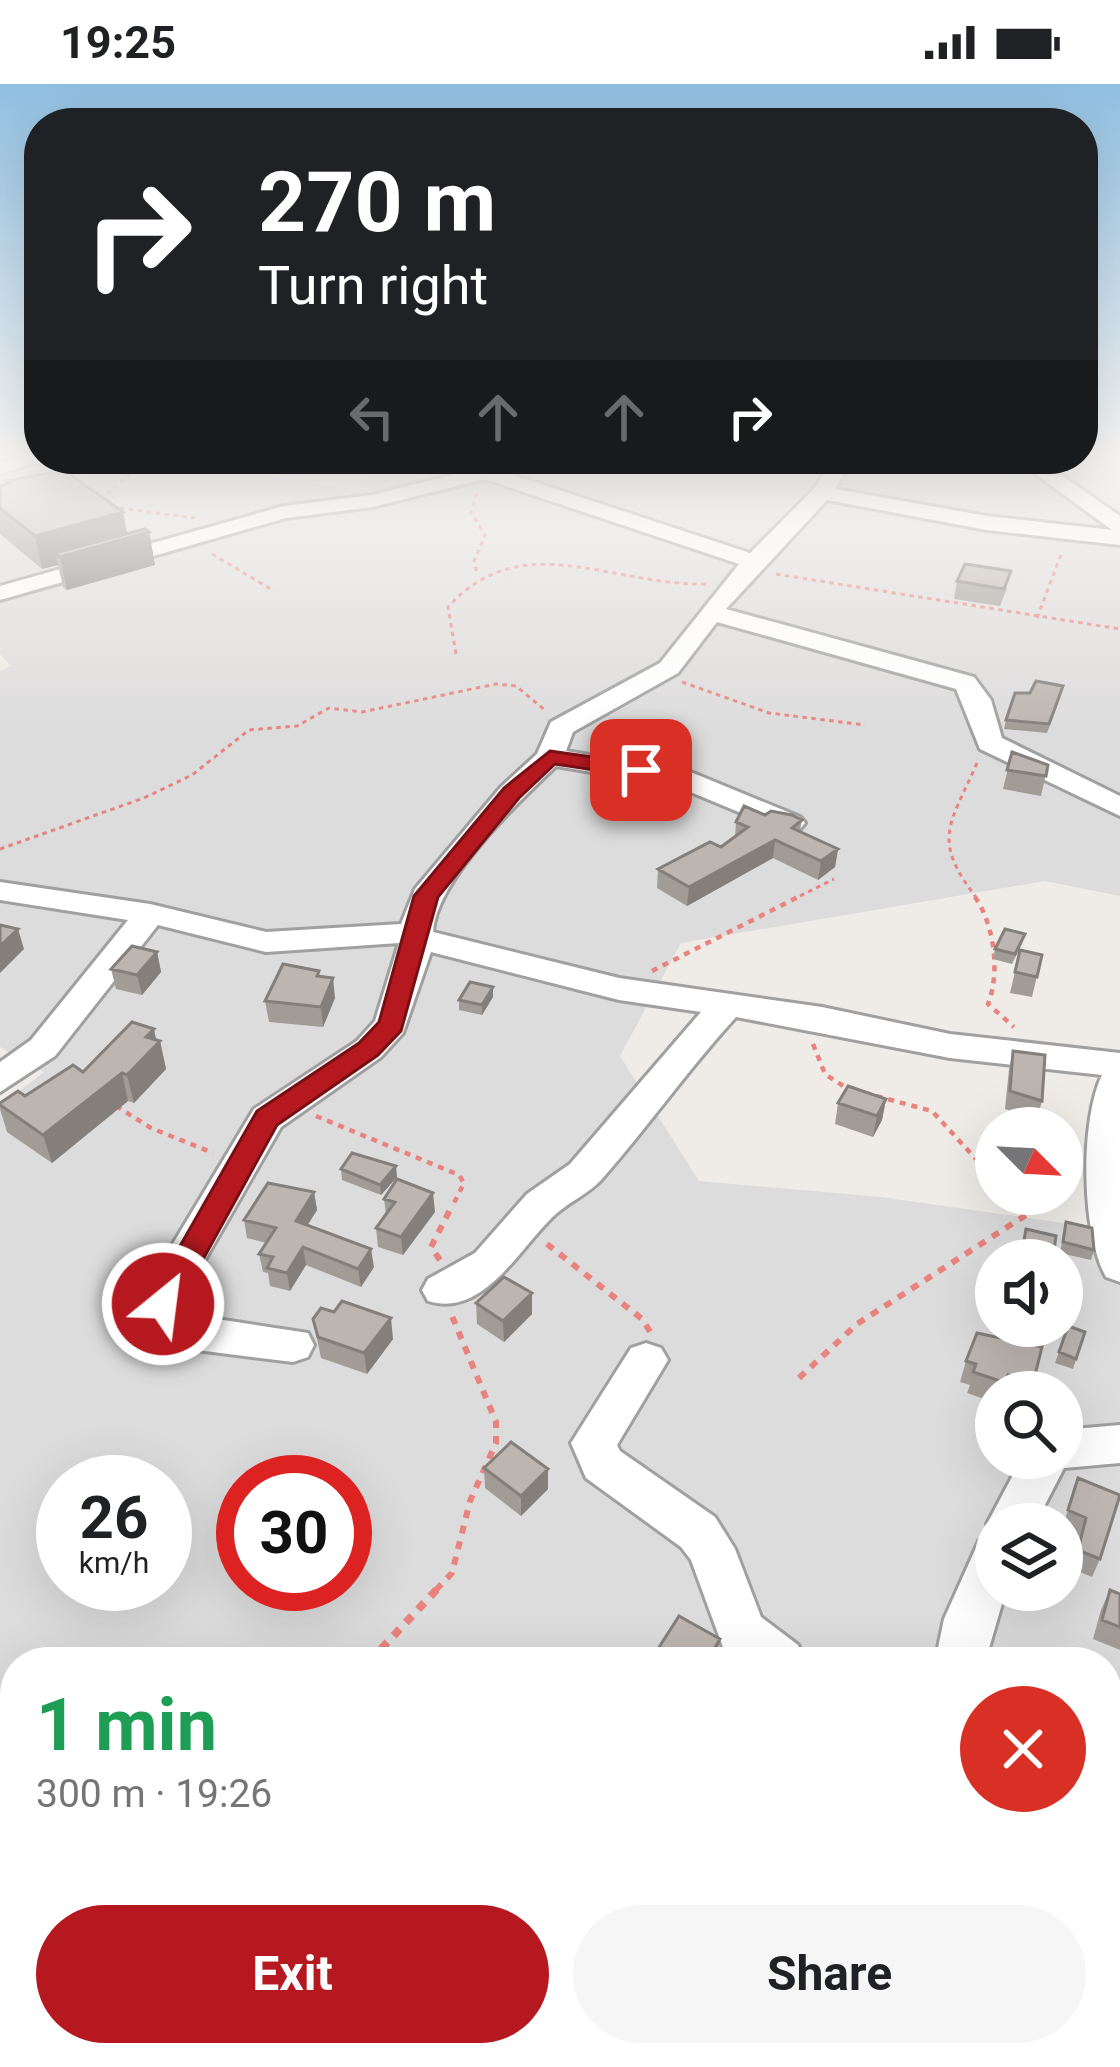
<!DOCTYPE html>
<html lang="en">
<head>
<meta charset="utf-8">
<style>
	body { margin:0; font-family:Roboto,sans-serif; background:#f6f6f6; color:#202124; height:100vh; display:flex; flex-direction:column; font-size:45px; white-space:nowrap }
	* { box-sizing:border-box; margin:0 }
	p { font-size:39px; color:#757577 }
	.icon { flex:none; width:66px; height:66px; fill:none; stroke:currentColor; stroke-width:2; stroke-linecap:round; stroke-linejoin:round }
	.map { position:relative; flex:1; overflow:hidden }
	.sheet { position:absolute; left:0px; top:1563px; width:1122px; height:420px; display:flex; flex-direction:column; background:#fff; border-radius:48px 48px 0 0; box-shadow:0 12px 48px #0002 }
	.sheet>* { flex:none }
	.hud { position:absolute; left:24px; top:24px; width:1074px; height:366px; border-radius:48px; box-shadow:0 12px 48px #0002; background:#202124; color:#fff; overflow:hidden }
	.needle { width:78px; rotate:114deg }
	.fabs { position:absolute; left:975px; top:1023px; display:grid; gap:24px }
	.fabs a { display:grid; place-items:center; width:108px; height:108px; border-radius:50%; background:#fff; box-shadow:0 12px 48px #0002; font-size:60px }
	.speed { position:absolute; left:36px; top:1371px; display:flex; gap:24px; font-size:60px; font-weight:700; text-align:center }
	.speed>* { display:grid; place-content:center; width:156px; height:156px; border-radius:50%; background:#fff; box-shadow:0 12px 48px #0002; line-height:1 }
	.speed small { font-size:30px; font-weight:400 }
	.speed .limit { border:18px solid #d22; background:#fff; color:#111 }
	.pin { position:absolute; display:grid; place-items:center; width:102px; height:102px; color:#fff; margin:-51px; border-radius:24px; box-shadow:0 6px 18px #0006 }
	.me { position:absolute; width:132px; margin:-66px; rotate:29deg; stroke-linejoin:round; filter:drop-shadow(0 0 9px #0008) }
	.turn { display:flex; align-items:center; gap:42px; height:252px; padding:0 36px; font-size:54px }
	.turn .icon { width:156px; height:156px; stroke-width:2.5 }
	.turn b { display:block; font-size:84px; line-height:102px }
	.lanes { display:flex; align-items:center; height:114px; padding:0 36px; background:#0003; justify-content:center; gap:60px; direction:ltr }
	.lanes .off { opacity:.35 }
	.round { display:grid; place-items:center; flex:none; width:126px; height:126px; border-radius:63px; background:#f6f6f6 }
	.headline { display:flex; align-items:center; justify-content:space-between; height:204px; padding:0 36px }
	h1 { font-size:72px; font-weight:700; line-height:90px; color:#1e9e55 }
	.button { display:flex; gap:24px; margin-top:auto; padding:24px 36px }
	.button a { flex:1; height:138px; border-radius:72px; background:#b61820; color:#fff; font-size:48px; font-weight:700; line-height:138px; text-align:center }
	.button a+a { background:#f6f6f6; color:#202124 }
	.status { display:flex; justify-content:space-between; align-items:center; height:84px; padding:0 60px; background:#fff; direction:ltr }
	.status svg { height:33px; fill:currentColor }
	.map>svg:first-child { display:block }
	.residential { fill:#dddcdc; fill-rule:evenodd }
	.farmland { fill:#eaebd4 }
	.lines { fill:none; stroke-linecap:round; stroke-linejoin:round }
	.minor-casing { stroke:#a0a0a0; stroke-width:6 }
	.path-far3 { stroke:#e9837d; stroke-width:3; stroke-dasharray:4.5 4.5; stroke-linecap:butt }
	.path-far2 { stroke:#e9837d; stroke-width:4.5; stroke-dasharray:6 6; stroke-linecap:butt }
	.path-far1 { stroke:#e9837d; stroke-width:6; stroke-dasharray:8 8; stroke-linecap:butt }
	.path { stroke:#e9837d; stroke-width:8; stroke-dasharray:9 9; stroke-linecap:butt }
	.minor { fill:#fff; fill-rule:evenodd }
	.wall { fill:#a29c97 }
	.shaded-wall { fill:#847f7b }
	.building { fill:#bcb5b0; stroke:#847f7b; stroke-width:3 }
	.route { fill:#b61820; stroke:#761015; stroke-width:3 }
</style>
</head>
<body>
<div class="status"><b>19:25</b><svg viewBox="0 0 49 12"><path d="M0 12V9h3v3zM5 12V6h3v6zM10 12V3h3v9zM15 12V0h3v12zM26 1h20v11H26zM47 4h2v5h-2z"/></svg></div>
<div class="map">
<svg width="1120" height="1983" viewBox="0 0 1120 1983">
	<rect width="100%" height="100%" fill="#efece7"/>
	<path class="residential" d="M0 373H1120V812L1045 797 681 859 620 972 699 1097 881 1113 1120 1147V1983H180L166 1968H1107V1578H15V1830L0 1818V1022L44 988 0 963V587L11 582 0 570ZM996 1176H1062V1242H996ZM996 1308H1062V1374H996ZM63 1398H165V1500H63ZM243 1398H345V1500H243ZM996 1440H1062V1506H996Z"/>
	<path class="farmland" d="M149 375H398L351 405Z"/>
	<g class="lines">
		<g class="minor-casing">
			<path id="minor" d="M20 373 48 375 0 390V378Z
				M465 375 750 469 814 405 833 375H853L835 405 987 432 1112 446 1015 375H1038L1120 432V461L987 446 827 416 726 525 974 593 991 616 1002 654 1120 712V732L980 665 956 605 717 538 678 589 573 648 566 667 693 689 800 733 805 739 800 745H780L676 702 556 682C518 718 436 796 433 848L619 894 822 923 950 950 1120 969V1198L1106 1193C1081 1148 1080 1037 1102 991L950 974 736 933C688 985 648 1043 601 1096 589 1109 571 1117 557 1129 522 1159 485 1235 428 1217L422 1206 428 1195 475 1169 527 1110 570 1080 701 928 619 916 431 868 403 949 381 973 281 1043 186 1209 191 1231 308 1249 314 1261 308 1273 293 1278 181 1264 151 1248 144 1208 254 1025 357 957 375 937 399 859 266 868 158 841 55 972 0 1008V978L31 956 128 836 0 816V798L150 820 266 848 401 840 415 805 501 703 537 670 551 638 660 579 739 480 485 395 372 423 286 434 0 516V502L284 422 372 411 464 388 451 380Z
				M646 1259 661 1264 668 1276 617 1361 620 1367 715 1433 735 1465 761 1533 798 1561 805 1578H740L724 1566 691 1476 681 1463 586 1394 571 1359 631 1264Z
				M1120 1341V1379L1064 1384 1035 1440H996V1506H1006L985 1578H935L944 1535 979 1457 993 1452 987 1440 1022 1374H1062V1346Z
				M1107 1651 1120 1656V1710L1107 1705Z
				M808 1968H870L864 1983H801Z"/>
		</g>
		<path class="path-far3" d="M262 375H320
			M324 375 410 387
			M477 409 471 429 485 451 474 477 477 490
			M100 416 130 390 125 375
			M111 423 195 434
			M212 470 274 507
			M776 490 1120 545
			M1037 534 1062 468
			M456 570 448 523C522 441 612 503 708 500
			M682 598 769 629 865 641
			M977 679C949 743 931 755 978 816
			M0 765 144 714 192 691 249 646 297 642 329 624 362 628 496 600 516 602 546 627
			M792 816 834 795"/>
		<path class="path-far2" d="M975 813C995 842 1000 890 988 920L1014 943
			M652 887 798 813
			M813 960 825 990 848 1005
			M865 1009 932 1027 975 1074 996 1084
			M116 1022 151 1044 213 1069
			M316 1032 459 1091 464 1099 452 1123
			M1062 1108 1075 1095
			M1039 1123 1059 1110"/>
		<path class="path-far1" d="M547 1160 642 1235 651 1249
			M440 1176 431 1163 453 1120
			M799 1294 857 1240 1043 1120
			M436 1506 452 1489 470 1417 496 1359V1338L452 1232"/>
		<path class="path" d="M369 1578 439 1503"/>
		<use href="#minor" class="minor"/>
	</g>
	<path class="wall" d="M1083 373H1110L1109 375 1071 377 1070 375H1083Z
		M6 397 127 450 149 448 155 481 67 506 63 503 58 481 42 485 0 450V402L6 400Z
		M957 497 1007 504 1000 522 954 515Z
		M1061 612 1047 649 1004 645 1006 636Z
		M1012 668 1048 681 1041 712 1003 705Z
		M765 731 802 736 800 747 838 765 835 783 818 796 773 774 687 822 657 804 658 785 721 763 735 753 736 738Z
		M1025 850 1022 860 1012 880 993 875 995 865Z
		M1020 866 1042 871 1032 913 1010 909Z
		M157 868 161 888 142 911 116 905 111 885Z
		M320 893 335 914 323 943 269 938 265 917Z
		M493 903V913L482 931 459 926V916Z
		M156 956 160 957 166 985 134 1019 128 1017 52 1079 7 1048 0 1025V1019L25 1012Z
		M1013 967 1042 1017 1037 1035 1005 1025 1009 985Z
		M886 1015 882 1036 873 1053 835 1040 838 1019Z
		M341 1085 397 1093 381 1111 342 1096Z
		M314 1108 317 1126 307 1141 374 1183 361 1203 306 1181 290 1207 270 1202 268 1189 263 1188 259 1170 266 1159 247 1154 244 1136Z
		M384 1115 435 1128 403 1171 378 1163 376 1144 386 1131Z
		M1066 1138 1094 1166 1091 1176 1060 1169Z
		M1026 1145 1056 1152 1053 1176H1020Z
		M476 1219 532 1230 504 1258 477 1240Z
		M313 1235 393 1255 367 1290 321 1274Z
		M1068 1242 1085 1248 1073 1285 1055 1279Z
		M1042 1263 1030 1308H996V1319L967 1309 970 1301 960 1298 966 1277Z
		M484 1384 548 1385V1405L521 1432 485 1404Z
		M1078 1394 1100 1475 1092 1493 1070 1484 1079 1452 1062 1445Z
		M1110 1506 1120 1510V1566L1093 1555 1101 1526Z
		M720 1555 715 1578H655L656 1568Z
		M1107 1713 1120 1717V1794L1107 1789Z
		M1107 1874 1120 1879V1917L1107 1912Z"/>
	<path class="shaded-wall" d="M123 428 128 454 149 448 155 481 67 506 60 473 55 469 58 481 42 485 35 452Z
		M775 756 773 774 687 822 689 803Z
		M838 765 835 783 818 796 821 777Z
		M18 845 24 865 0 889V862Z
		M157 868 161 888 142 911 137 891Z
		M333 894 335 914 323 943 321 923Z
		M493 903V913L482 931V921Z
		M154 945 157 960 160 957 166 985 134 1019 127 991 146 953Z
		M122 989 128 1017 52 1079 43 1051Z
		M886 1015 882 1036 873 1053 877 1032Z
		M396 1082 397 1093 381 1111 380 1101Z
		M314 1108 317 1126 299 1155 296 1137Z
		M433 1109 435 1128 403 1171 401 1153Z
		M303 1163 306 1181 290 1207 287 1189Z
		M371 1165 374 1183 361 1203 358 1185Z
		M532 1209V1230L504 1258 503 1237Z
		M391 1234 393 1255 367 1290 364 1269Z
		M548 1385V1405L521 1432V1412Z
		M720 1555 715 1578H706Z"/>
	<path class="building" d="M64 386 123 428 35 452 0 424V402L9 399 6 397Z
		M145 445 149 448 60 473 55 469Z
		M965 480 1011 487 1004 505 957 497Z
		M1036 597 1063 602 1049 640 1006 636 1015 609H1030Z
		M1012 668 1048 681 1046 692 1007 686Z
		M744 722 765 731 771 727 792 731 802 736 792 744 838 765 821 777 775 756 689 803 658 785 710 758 721 763 748 743 736 738Z
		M0 841 18 845 0 862Z
		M1005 845 1025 850 1015 870 995 865Z
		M132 862 157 868 137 891 111 885Z
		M1020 866 1042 871 1037 893 1015 888Z
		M283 880 319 887 317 892 333 894 321 923 265 917Z
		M470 898 493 903 482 921 459 916Z
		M132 938 154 945 146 953 160 957 127 991 122 989 43 1051 0 1021V1019L18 1007 25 1012 73 981 83 988Z
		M1013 967 1045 971 1042 1017 1010 1007Z
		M848 1002 886 1015 877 1032 838 1019Z
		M352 1069 396 1082 380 1101 341 1085Z
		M397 1095 433 1109 401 1153 376 1144 395 1118 384 1115Z
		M268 1099 314 1108 296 1137 371 1165 358 1185 303 1163 287 1189 267 1184 273 1173 259 1170 276 1144 244 1136Z
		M1066 1138 1092 1144 1094 1166 1063 1158Z
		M1026 1145 1056 1152 1053 1174 1022 1167Z
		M504 1193 532 1209 503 1237 476 1219Z
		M342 1217 391 1234 364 1269 318 1253 313 1235 321 1224 334 1228Z
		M1068 1242 1085 1248 1076 1275 1059 1268Z
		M977 1249 1042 1263 1033 1299 1008 1291 1006 1299 973 1288 976 1280 966 1277Z
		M511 1358 548 1385 521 1412 484 1384Z
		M1078 1394 1120 1411 1100 1475 1078 1466 1086 1434 1068 1426Z
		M1110 1506 1120 1510V1543L1102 1536Z
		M679 1532 720 1555 706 1578H673L656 1568Z
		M1107 1713 1120 1717V1773L1107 1768Z
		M1107 1874 1120 1879V1906L1107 1902Z
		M346 1968H423L438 1983H333Z
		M1048 1968H1049L1078 1983H1044Z"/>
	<linearGradient id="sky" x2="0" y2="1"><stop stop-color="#90bfe1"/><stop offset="0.57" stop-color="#f8f6f4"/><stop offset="1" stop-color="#f8f6f4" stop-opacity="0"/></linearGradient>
	<rect width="1120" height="650" fill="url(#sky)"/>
	<path class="route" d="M550 667 641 680 652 686 641 693 555 680 519 714 438 813 401 947 378 971 277 1041 174 1228H152L147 1220 257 1027 359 959 379 938 414 812 504 704Z"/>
</svg>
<div class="fabs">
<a><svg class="needle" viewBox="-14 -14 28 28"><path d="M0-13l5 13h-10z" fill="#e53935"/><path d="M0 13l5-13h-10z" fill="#757577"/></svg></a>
<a><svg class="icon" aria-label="sound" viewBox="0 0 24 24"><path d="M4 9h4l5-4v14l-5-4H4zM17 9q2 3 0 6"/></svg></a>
<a><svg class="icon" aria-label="search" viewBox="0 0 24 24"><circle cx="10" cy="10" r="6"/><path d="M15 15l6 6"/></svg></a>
<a><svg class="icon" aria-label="layers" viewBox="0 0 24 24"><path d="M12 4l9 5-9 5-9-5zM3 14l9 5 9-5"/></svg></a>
</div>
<div class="speed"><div>26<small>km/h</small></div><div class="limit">30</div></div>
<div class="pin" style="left:641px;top:686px;background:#d93025"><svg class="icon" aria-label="arrive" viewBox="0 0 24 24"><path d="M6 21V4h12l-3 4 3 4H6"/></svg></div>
<svg class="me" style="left:163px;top:1220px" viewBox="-20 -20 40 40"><circle r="17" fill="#b61820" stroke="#fff" stroke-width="3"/><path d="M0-11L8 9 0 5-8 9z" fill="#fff"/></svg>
<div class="hud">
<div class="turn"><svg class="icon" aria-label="right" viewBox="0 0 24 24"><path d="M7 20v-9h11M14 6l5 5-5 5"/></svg><div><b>270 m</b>Turn right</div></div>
<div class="lanes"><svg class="icon off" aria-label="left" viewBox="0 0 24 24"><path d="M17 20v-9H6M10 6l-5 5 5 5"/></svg><svg class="icon off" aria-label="ahead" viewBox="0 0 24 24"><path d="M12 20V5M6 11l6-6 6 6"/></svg><svg class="icon off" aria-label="ahead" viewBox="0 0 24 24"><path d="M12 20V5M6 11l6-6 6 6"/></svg><svg class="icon" aria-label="right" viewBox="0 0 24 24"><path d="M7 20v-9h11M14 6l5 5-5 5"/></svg></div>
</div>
<section class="sheet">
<div class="headline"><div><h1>1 min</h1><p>300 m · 19:26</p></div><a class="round" style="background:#d93025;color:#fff"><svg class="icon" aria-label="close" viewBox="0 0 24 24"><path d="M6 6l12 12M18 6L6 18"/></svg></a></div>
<div class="button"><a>Exit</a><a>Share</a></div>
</section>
</div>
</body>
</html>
